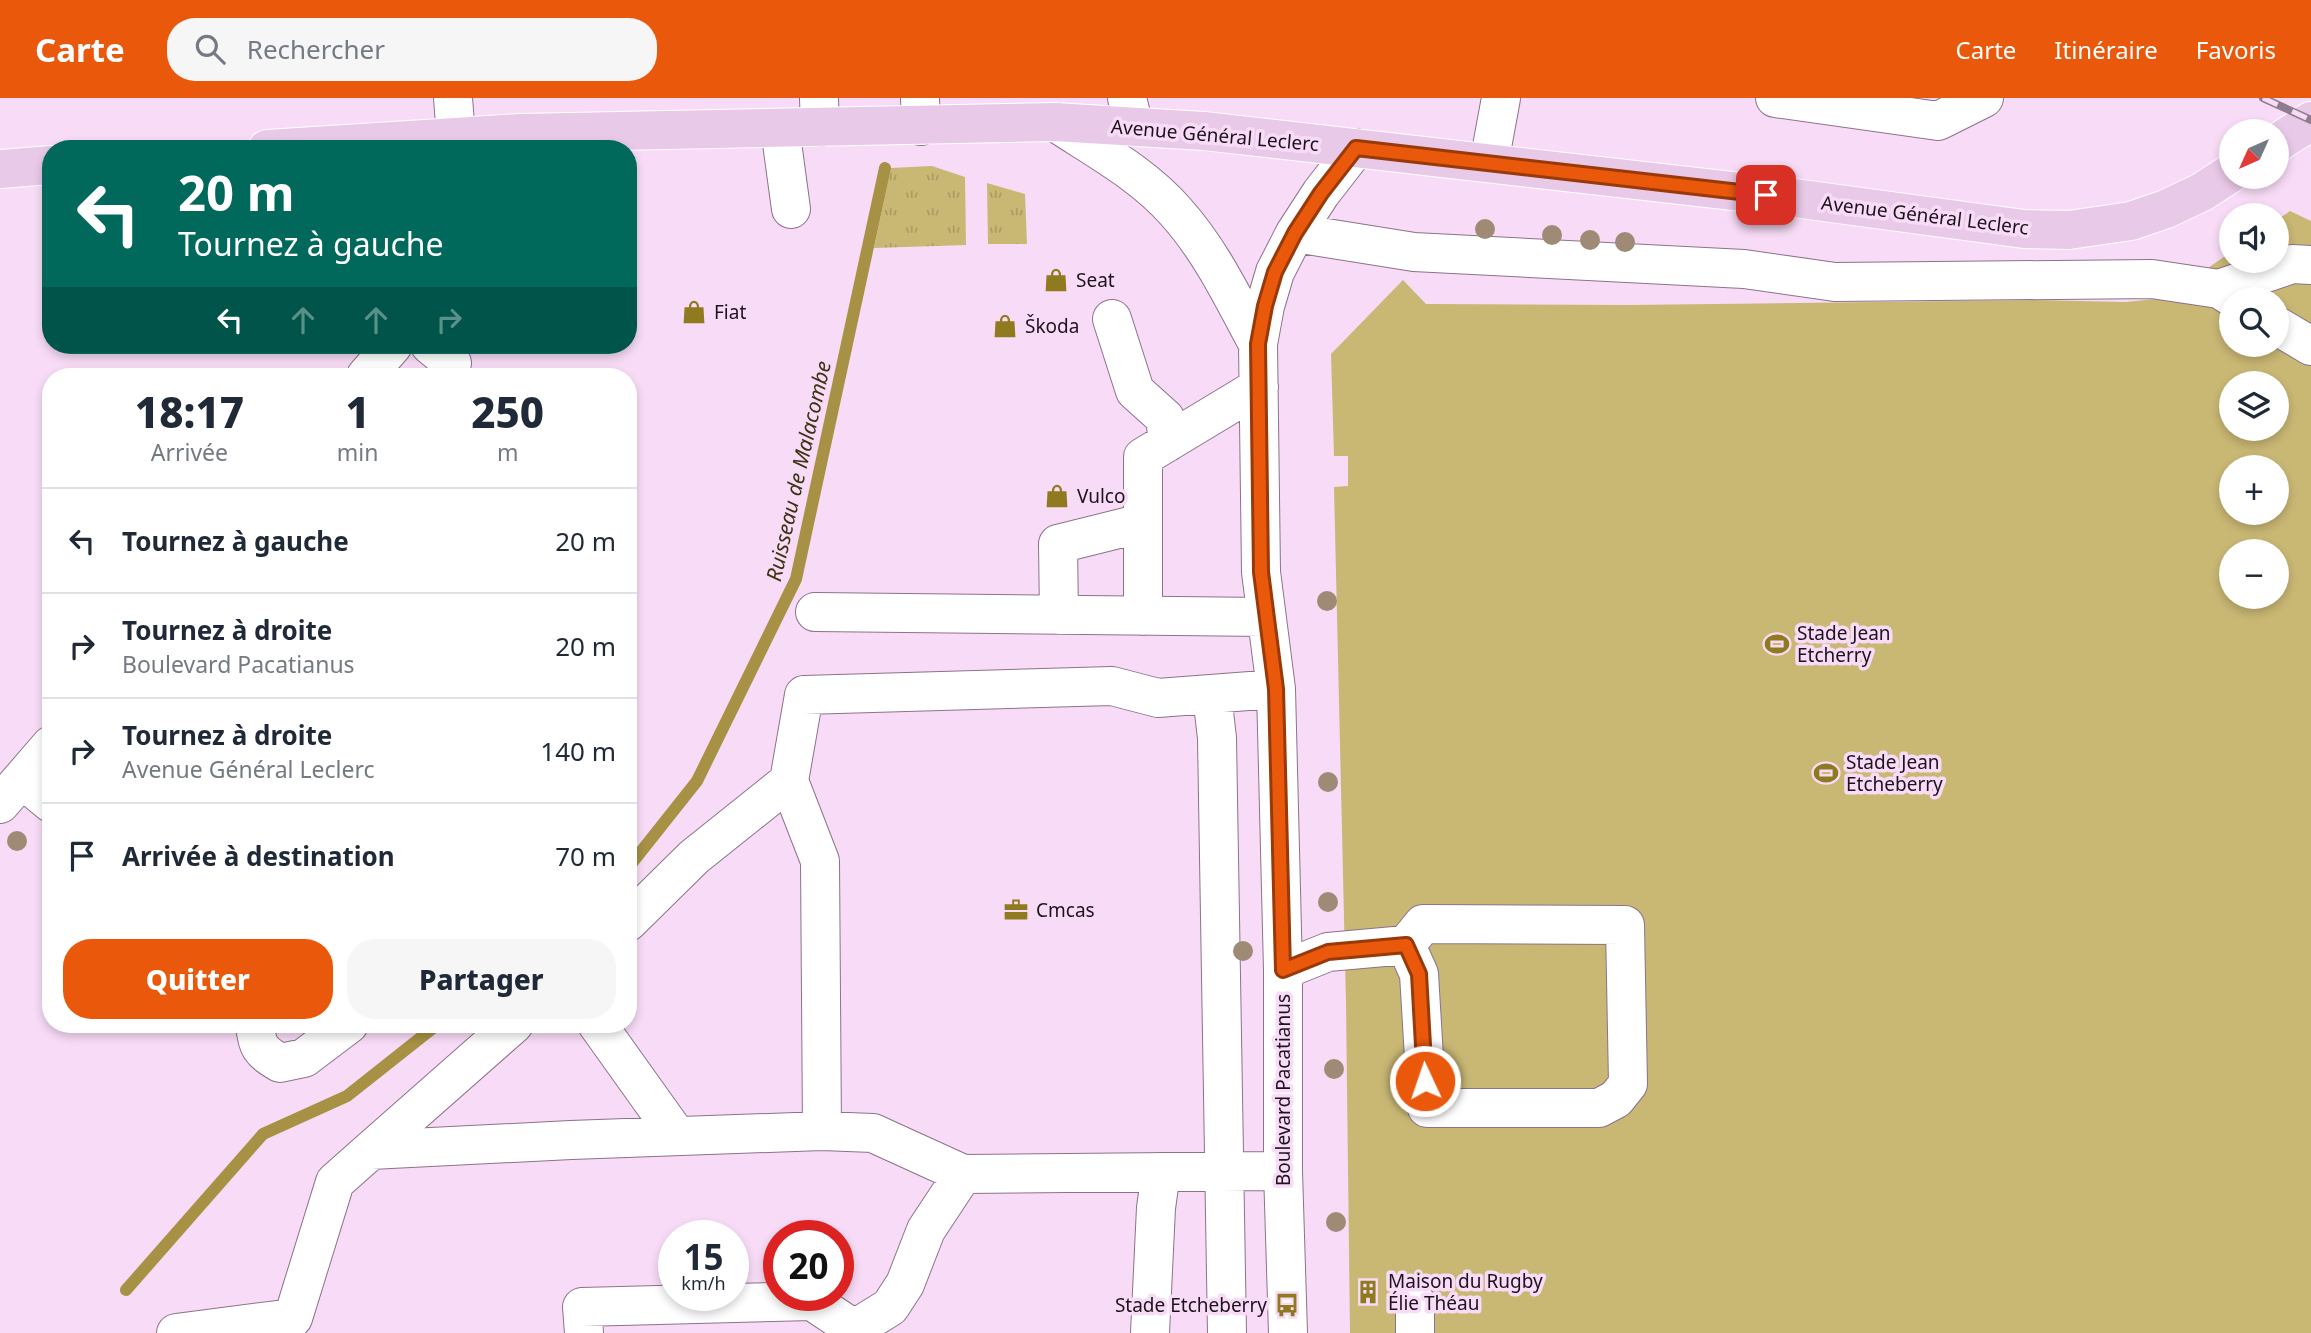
<!DOCTYPE html>
<html lang="fr">
<head>
<meta charset="utf-8">
<style>
	body { margin:0; font-family:"Noto Sans",sans-serif; background:#f6f6f7; color:#1f2937; height:100vh; display:flex; flex-direction:column; font-size:26px; white-space:nowrap }
	* { box-sizing:border-box; margin:0 }
	p { font-size:23px; color:#747a83 }
	.icon { flex:none; width:38px; height:38px; fill:none; stroke:currentColor; stroke-width:2; stroke-linecap:round; stroke-linejoin:round }
	.map { position:relative; flex:1; overflow:hidden }
	.drawer { position:absolute; left:42px; top:270px; width:595px; height:665px; display:flex; flex-direction:column; background:#fff; border-radius:28px; box-shadow:0 4px 10px #0003 }
	.drawer>* { flex:none }
	.guide { position:absolute; left:42px; top:42px; width:595px; height:214px; border-radius:28px; box-shadow:0 4px 10px #0003; background:#00695c; color:#fff; overflow:hidden }
	.needle { width:46px; rotate:225deg }
	.tools { position:absolute; left:2219px; top:21px; display:grid; gap:14px }
	.tools a { display:grid; place-items:center; width:70px; height:70px; border-radius:50%; background:#fff; box-shadow:0 4px 10px #0003; font-size:35px }
	.speed { position:absolute; left:658px; top:1122px; display:flex; gap:14px; font-size:35px; font-weight:700; text-align:center }
	.speed>* { display:grid; place-content:center; width:91px; height:91px; border-radius:50%; background:#fff; box-shadow:0 4px 10px #0003; line-height:1 }
	.speed small { font-size:18px; font-weight:400 }
	.speed .limit { border:10px solid #d22; background:#fff; color:#111 }
	.pin { position:absolute; display:grid; place-items:center; width:60px; height:60px; color:#fff; margin:-30px; border-radius:14px; box-shadow:0 4px 10px #0006 }
	.me { position:absolute; width:77px; margin:-38px; rotate:357deg; stroke-linejoin:round; filter:drop-shadow(0 0 5px #0008) }
	.turn { display:flex; align-items:center; gap:24px; height:147px; padding:0 21px; font-size:32px }
	.turn .icon { width:91px; height:91px; stroke-width:2.5 }
	.turn b { display:block; font-size:49px; line-height:60px }
	.lanes { display:flex; align-items:center; height:66px; padding:0 21px; background:#0003; justify-content:center; gap:35px; direction:ltr }
	.lanes .off { opacity:.35 }
	.eta { display:flex; justify-content:space-evenly; align-items:center; height:119px; text-align:center }
	.eta b { font-size:42px; font-weight:800; line-height:49px }
	.cta { display:flex; gap:14px; margin-top:auto; padding:14px 21px }
	.cta a { flex:1; height:80px; border-radius:28px; background:#ea580c; color:#fff; font-size:28px; font-weight:800; line-height:80px; text-align:center }
	.cta a+a { background:#f6f6f7; color:#1f2937 }
	ul { padding:0; list-style:none }
	li { display:flex; align-items:center; gap:21px; height:105px; padding:0 21px; border-top:2px solid #e0e1e3 }
	li div { flex:1 }
	li b { display:block; font-size:26px }
	li em { font-style:normal }
	header { display:flex; align-items:center; gap:42px; box-sizing:border-box; height:98px; padding:0 35px; background:#ea580c; color:#fff }
	header strong { font-size:33px }
	nav { display:flex; gap:38px; margin-inline-start:auto; font-size:24px }
	.search { width:490px; height:63px; background:#f6f6f7; display:flex; align-items:center; gap:18px; box-sizing:border-box; padding:0 24px; border-radius:28px; color:#747a83; font-size:26px }
	.map>svg:first-child { display:block }
	.grass { fill:url(#grass-tufts) }
	.park { fill:#c9b774; fill-rule:evenodd }
	.lines { fill:none; stroke-linecap:round; stroke-linejoin:round }
	.stream { stroke:#a69144; stroke-width:12 }
	.minor-casing { stroke:#8c728b; stroke-width:40 }
	.major-casing { stroke:#fff; stroke-width:40 }
	.minor { stroke:#fff; stroke-width:38 }
	.major { stroke:#e9c9e8; stroke-width:38 }
	.rail-casing { stroke:#8f7c8f; stroke-width:8 }
	.rail { stroke:#f8dcf7; stroke-width:5; stroke-dasharray:16; stroke-linecap:butt }
	.tree { fill:#9f8b75 }
	.route-casing { stroke:#983908; stroke-width:18 }
	.route { stroke:#ea580c; stroke-width:12 }
	.labels { text-anchor:middle; dominant-baseline:central; stroke-width:7; stroke-linejoin:round; paint-order:stroke }
	.street-label { font-size:19px; fill:#1c131c; stroke:#f8dcf7 }
	.poi-label { font-size:19px; fill:#1c131c; stroke:#f8dcf7; text-anchor:start }
	.water-label { font-size:21px; font-style:italic; fill:#3c3311; stroke:#f8dcf7 }
</style>
</head>
<body>
<header>
<strong>Carte</strong>
<div class="search"><svg class="icon" aria-label="search" viewBox="0 0 24 24"><circle cx="10" cy="10" r="6"/><path d="M15 15l6 6"/></svg>Rechercher</div>
<nav><a>Carte</a><a>Itinéraire</a><a>Favoris</a></nav>
</header>
<div class="map">
<svg width="2311" height="1235" viewBox="0 0 2311 1235">
	<defs>
		<pattern id="grass-tufts" width="24" height="20" patternUnits="userSpaceOnUse" patternTransform="scale(1.75)"><rect width="24" height="20" fill="#c9b774"/><path d="M3 7l-1-3M5 7V3M7 7l1-3M15 17l-1-3M17 17v-4M19 17l1-3" fill="none" stroke="#ac9c64"/></pattern>
	</defs>
	<rect width="100%" height="100%" fill="#f8dcf7"/>
	<path class="grass" d="M932 68 965 79 966 147 874 150 891 70Z
		M987 85 1025 96 1027 146H988Z"/>
	<path class="park" d="M2290 113 2311 123V1235H1350L1346 905 1334 389 1348 388V358H1334L1331 256 1403 182 1426 206 1628 207 2034 202 2126 204 2165 200 2231 154V163H2277V122ZM2231 201H2277V247H2231ZM2231 285H2277V331H2231ZM2231 369H2277V415H2231ZM2231 453H2277V499H2231Z"/>
	<g class="lines">
		<path class="stream" d="M628 770 697 683 796 481 885 70
			M126 1192 263 1036 347 998 438 926"/>
		<g class="minor-casing">
			<path id="minor" d="M453 0 456 39
				M819 0 820 29
				M920 0 921 28
				M1127 0 1134 28
				M1775 0 1938 23 1984 0
				M1055 24C1096 51 1143 76 1176 114 1211 153 1233 200 1258 246
				M780 30 791 111
				M1489 65 1501 0
				M1295 135 1414 154 1744 171 1835 184 2152 181 2219 191 2235 201
				M2219 191 2292 166 2311 167
				M1112 221 1135 293 1165 320 1168 344
				M2277 228 2311 248
				M430 247 452 265
				M366 278 393 247
				M815 514 1266 519
				M1059 517 1058 446 1142 425
				M1143 518V359L1259 289
				M1212 597 1217 640 1227 1235
				M22 681 51 705
				M0 706 51 647
				M628 824 694 759 789 683
				M1283 872 1328 854 1406 847 1423 826 1625 827 1628 986 1616 1001 1599 1010H1427L1419 876 1406 847
				M255 926C257 949 260 953 280 965L304 960 349 926
				M514 926 371 1052 571 1042 822 1033 873 1035 963 1076 1283 1073
				M597 926 677 1038
				M822 1033 820 763 789 683 804 597 1112 588 1158 600 1276 591
				M1415 1203V1235
				M176 1235 293 1220 335 1084 371 1052
				M584 1235 582 1209 812 1203 854 1231
				M848 1235 890 1209 905 1186 926 1132 963 1076
				M1150 1235 1156 1110 1161 1074
				M1288 1235 1283 1073V872L1276 591 1261 474 1258 246 1265 208 1275 174 1295 135 1321 95 1356 50"/>
		</g>
		<g class="major-casing">
			<path id="major" d="M2277 45 2311 23
				M267 51 519 35 1055 24 1204 33 1794 100 2024 131 2069 132 2131 123 2166 111 2202 94 2231 75
				M0 71 51 67"/>
		</g>
		<use href="#minor" class="minor"/>
		<use href="#major" class="major"/>
		<g class="rail-casing">
			<path id="rail" d="M2263 0 2311 22"/>
		</g>
		<use href="#rail" class="rail"/>
	</g>
	<g class="tree">
		<circle cx="1485" cy="131" r="10"/>
		<circle cx="1552" cy="137" r="10"/>
		<circle cx="1590" cy="142" r="10"/>
		<circle cx="1625" cy="144" r="10"/>
		<circle cx="1327" cy="503" r="10"/>
		<circle cx="1328" cy="684" r="10"/>
		<circle cx="17" cy="743" r="10"/>
		<circle cx="1328" cy="804" r="10"/>
		<circle cx="1243" cy="853" r="10"/>
		<circle cx="1334" cy="971" r="10"/>
		<circle cx="1336" cy="1124" r="10"/>
	</g>
	<g class="lines">
		<g class="route-casing">
			<path id="route" d="M1425 983 1419 876 1406 847 1328 854 1283 872 1276 591 1261 474 1258 246 1265 208 1275 174 1295 135 1321 95 1356 50 1766 97"/>
		</g>
		<use href="#route" class="route"/>
	</g>
	<defs>
		<g id="shop-bare" transform="scale(1.89)"><path d="M-5-2.5h2.3a2.7 3.5 0 0 1 5.4 0H5L5.5 6h-11ZM-1.5-2.5h3a1.5 2.3 0 0 0-3 0Z" fill="#907a20" stroke="#f8dcf7" stroke-width="2.5" paint-order="stroke"/></g>
		<g id="stadium-bare" transform="scale(1.89)"><path d="M0-5a6.5 5 0 1 0 0 10a6.5 5 0 1 0 0-10ZM-3.5-1.8h7v3.6h-7Z" fill="#907a20" stroke="#f8dcf7" stroke-width="2.5" paint-order="stroke"/></g>
		<g id="office-bare" transform="scale(1.89)"><path d="M-6-3h4V-5.5h4V-3h4V5H-6ZM-1-4.5V-3h2v-1.5ZM-6 0V1H6V0Z" fill="#907a20" stroke="#f8dcf7" stroke-width="2.5" paint-order="stroke"/></g>
		<g id="building-bare" transform="scale(1.89)"><path d="M-4-6H4V6H1V3H-1V6H-4ZM-2.5-4.3h1.7v1.8h-1.7ZM.8-4.3h1.7v1.8H.8ZM-2.5-1h1.7V.8h-1.7ZM.8-1h1.7V.8H.8Z" fill="#907a20" stroke="#f8dcf7" stroke-width="2.5" paint-order="stroke"/></g>
		<g id="bus-bare" transform="scale(1.89)"><path d="M-5-6H5V4H4V6H2V4H-2V6H-4V4H-5ZM-3.5-4V0h7V-4ZM-3.5 1.2v1.5H-2V1.2ZM2 1.2v1.5H3.5V1.2Z" fill="#907a20" stroke="#f8dcf7" stroke-width="2.5" paint-order="stroke"/></g>
	</defs>
	<g fill-rule="evenodd">
		<use href="#shop-bare" x="1056" y="182"/>
		<use href="#shop-bare" x="694" y="214"/>
		<use href="#shop-bare" x="1005" y="228"/>
		<use href="#shop-bare" x="1057" y="398"/>
		<use href="#stadium-bare" x="1777" y="546"/>
		<use href="#stadium-bare" x="1826" y="675"/>
		<use href="#office-bare" x="1016" y="812"/>
		<use href="#building-bare" x="1368" y="1194"/>
		<use href="#bus-bare" x="1287" y="1207"/>
	</g>
	<g class="labels">
		<g class="street-label">
			<text transform="translate(1215 37) rotate(5)">Avenue Général Leclerc</text>
			<text transform="translate(1925 117) rotate(7)">Avenue Général Leclerc</text>
			<text transform="translate(1283 992) rotate(-90)">Boulevard Pacatianus</text>
		</g>
		<g class="poi-label">
			<text x="1076" y="182">Seat</text>
			<text x="714" y="214">Fiat</text>
			<text x="1025" y="228">Škoda</text>
			<text x="1077" y="398">Vulco</text>
			<text x="1797" y="535">Stade Jean<tspan x="1797" dy="22">Etcherry</tspan></text>
			<text x="1846" y="664">Stade Jean<tspan x="1846" dy="22">Etcheberry</tspan></text>
			<text x="1036" y="812">Cmcas</text>
			<text x="1388" y="1183">Maison du Rugby<tspan x="1388" dy="22">Élie Théau</tspan></text>
			<text x="1267" y="1207" text-anchor="end">Stade Etcheberry</text>
		</g>
		<g class="water-label">
			<text transform="translate(798 373) rotate(-77)">Ruisseau de Malacombe</text>
		</g>
	</g>
</svg>
<div class="tools">
<a><svg class="needle" viewBox="-14 -14 28 28"><path d="M0-13l5 13h-10z" fill="#e53935"/><path d="M0 13l5-13h-10z" fill="#747a83"/></svg></a>
<a><svg class="icon" aria-label="sound" viewBox="0 0 24 24"><path d="M4 9h4l5-4v14l-5-4H4zM17 9q2 3 0 6"/></svg></a>
<a><svg class="icon" aria-label="search" viewBox="0 0 24 24"><circle cx="10" cy="10" r="6"/><path d="M15 15l6 6"/></svg></a>
<a><svg class="icon" aria-label="layers" viewBox="0 0 24 24"><path d="M12 4l9 5-9 5-9-5zM3 14l9 5 9-5"/></svg></a>
<a>+</a>
<a>−</a>
</div>
<div class="speed"><div>15<small>km/h</small></div><div class="limit">20</div></div>
<div class="pin" style="left:1766px;top:97px;background:#d93025"><svg class="icon" aria-label="arrive" viewBox="0 0 24 24"><path d="M6 21V4h12l-3 4 3 4H6"/></svg></div>
<svg class="me" style="left:1425px;top:983px" viewBox="-20 -20 40 40"><circle r="17" fill="#ea580c" stroke="#fff" stroke-width="3"/><path d="M0-11L8 9 0 5-8 9z" fill="#fff"/></svg>
<div class="guide">
<div class="turn"><svg class="icon" aria-label="left" viewBox="0 0 24 24"><path d="M17 20v-9H6M10 6l-5 5 5 5"/></svg><div><b>20 m</b>Tournez à gauche</div></div>
<div class="lanes"><svg class="icon" aria-label="left" viewBox="0 0 24 24"><path d="M17 20v-9H6M10 6l-5 5 5 5"/></svg><svg class="icon off" aria-label="ahead" viewBox="0 0 24 24"><path d="M12 20V5M6 11l6-6 6 6"/></svg><svg class="icon off" aria-label="ahead" viewBox="0 0 24 24"><path d="M12 20V5M6 11l6-6 6 6"/></svg><svg class="icon off" aria-label="right" viewBox="0 0 24 24"><path d="M7 20v-9h11M14 6l5 5-5 5"/></svg></div>
</div>
<section class="drawer">
<div class="eta">
<div><b>18:17</b><p>Arrivée</p></div>
<div><b>1</b><p>min</p></div>
<div><b>250</b><p>m</p></div>
</div>
<ul>
<li><svg class="icon" aria-label="left" viewBox="0 0 24 24"><path d="M17 20v-9H6M10 6l-5 5 5 5"/></svg><div><b>Tournez à gauche</b></div><em>20 m</em></li>
<li><svg class="icon" aria-label="right" viewBox="0 0 24 24"><path d="M7 20v-9h11M14 6l5 5-5 5"/></svg><div><b>Tournez à droite</b><p>Boulevard Pacatianus</p></div><em>20 m</em></li>
<li><svg class="icon" aria-label="right" viewBox="0 0 24 24"><path d="M7 20v-9h11M14 6l5 5-5 5"/></svg><div><b>Tournez à droite</b><p>Avenue Général Leclerc</p></div><em>140 m</em></li>
<li><svg class="icon" aria-label="arrive" viewBox="0 0 24 24"><path d="M6 21V4h12l-3 4 3 4H6"/></svg><div><b>Arrivée à destination</b></div><em>70 m</em></li>
</ul>
<div class="cta"><a>Quitter</a><a>Partager</a></div>
</section>
</div>
</body>
</html>
